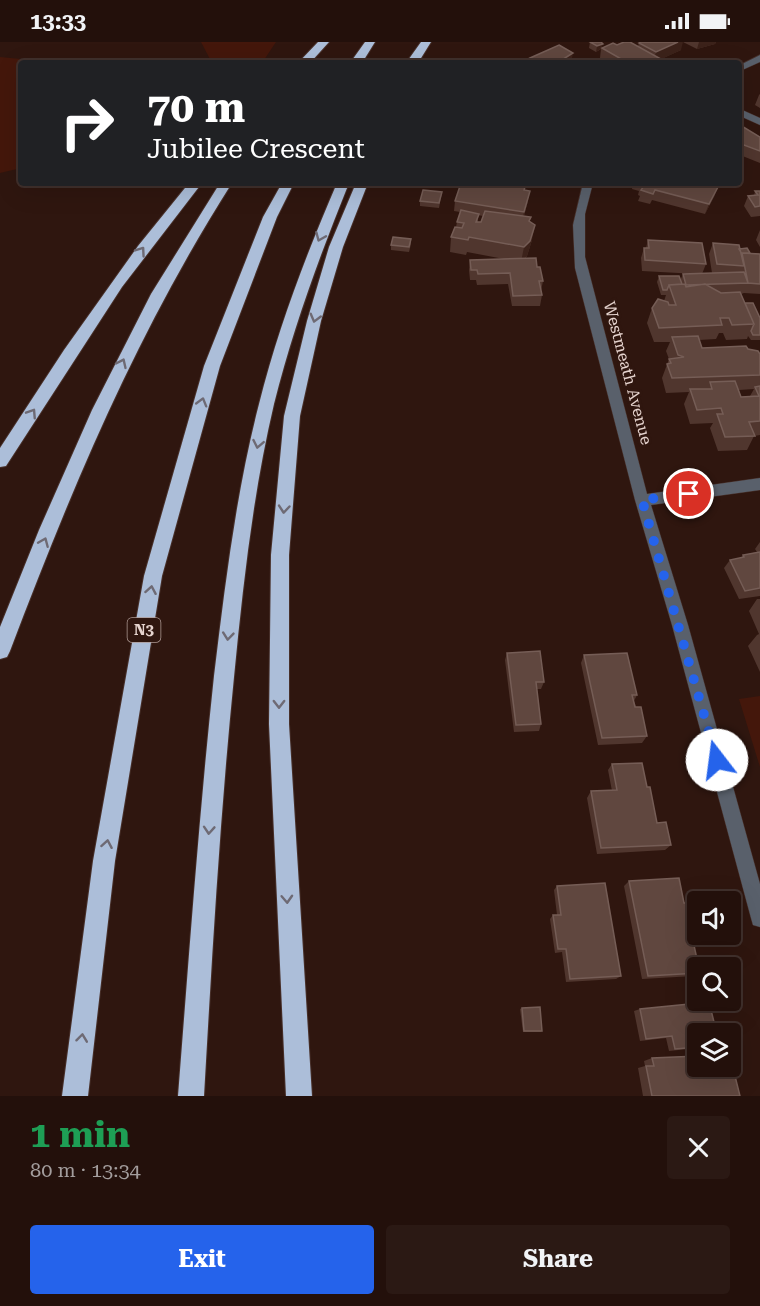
<!DOCTYPE html>
<html lang="en">
<head>
<meta charset="utf-8">
<style>
	body { margin:0; font-family:"Roboto Serif",serif; background:#2b1914; color:#f1f3f6; height:100vh; display:flex; flex-direction:column; font-size:22px; white-space:nowrap }
	* { box-sizing:border-box; margin:0 }
	p { font-size:20px; color:#a39d9d }
	.icon { flex:none; width:33px; height:33px; fill:none; stroke:currentColor; stroke-width:2; stroke-linecap:round; stroke-linejoin:round }
	.map { position:relative; height:1054px; overflow:hidden }
	.side { display:flex; flex-direction:column; background:#23100b; flex:1 }
	.side>* { flex:none }
	.hud { position:absolute; left:18px; top:18px; width:724px; height:126px; border-radius:6px; box-shadow:0 6px 24px #0002,0 0 0 2px #40302c; background:#202124; color:#fff; overflow:hidden }
	.tools { position:absolute; left:687px; top:849px; display:grid; gap:12px }
	.tools a { display:grid; place-items:center; width:54px; height:54px; border-radius:6px; background:#23100b; box-shadow:0 6px 24px #0002,0 0 0 2px #40302c; font-size:30px }
	.pin { position:absolute; display:grid; place-items:center; width:51px; height:51px; color:#fff; margin:-26px; border:3px solid #fff; border-radius:50%; box-shadow:0 2px 6px #0007 }
	.me { position:absolute; width:66px; margin:-33px; rotate:345deg; stroke-linejoin:round; filter:drop-shadow(0 0 4px #0008) }
	.turn { display:flex; align-items:center; gap:21px; height:126px; padding:0 30px; font-size:27px }
	.turn .icon { width:78px; height:78px; stroke-width:2.5 }
	.turn b { display:block; font-size:42px; line-height:51px }
	.round { display:grid; place-items:center; flex:none; width:63px; height:63px; border-radius:6px; background:#2b1914 }
	.head { display:flex; align-items:center; justify-content:space-between; height:102px; padding:0 30px }
	h1 { font-size:36px; font-weight:700; line-height:45px; color:#1e9e55 }
	.cta { display:flex; gap:12px; margin-top:auto; padding:12px 30px }
	.cta a { flex:1; height:69px; border-radius:6px; background:#2563eb; color:#fff; font-size:24px; font-weight:700; line-height:69px; text-align:center }
	.cta a+a { background:#2b1914; color:#f1f3f6 }
	.status { display:flex; justify-content:space-between; align-items:center; height:42px; padding:0 30px; background:#23100b; direction:ltr }
	.status svg { height:16px; fill:currentColor }
	.map>svg:first-child { display:block }
	.green { fill:#44170b }
	.lines { fill:none; stroke-linecap:round; stroke-linejoin:round }
	.minor-casing { stroke:#48302a; stroke-width:1 }
	.highway-casing { stroke:#48302a; stroke-width:2 }
	.minor { fill:#59606b; fill-rule:evenodd }
	.highway { fill:#acbed9; fill-rule:evenodd }
	.wall { fill:#50362e; fill-rule:evenodd }
	.shaded-wall { fill:#3c221a }
	.building { fill:#60473f; stroke:#755d56; stroke-width:1.5 }
	.oneway { stroke:#6e6a74 }
	.route { stroke:#2563eb; stroke-width:10; stroke-dasharray:0 18 }
	.labels { text-anchor:middle; dominant-baseline:central; stroke-width:6; stroke-linejoin:round; paint-order:stroke }
	.shield { fill:#2f160f; stroke:#ae9a95; stroke-width:1.5 }
	.shield-label { font-size:15px; font-weight:bold; fill:#e5d3ce }
	.street-label { font-size:16px; fill:#e5d3ce; stroke:#2f160f }
</style>
</head>
<body>
<div class="status"><b>13:33</b><svg viewBox="0 0 49 12"><path d="M0 12V9h3v3zM5 12V6h3v6zM10 12V3h3v9zM15 12V0h3v12zM26 1h20v11H26zM47 4h2v5h-2z"/></svg></div>
<div class="map">
<svg width="760" height="1054" viewBox="0 0 760 1054">
	<rect width="100%" height="100%" fill="#2f160f"/>
	<path class="green" d="M201 0H276L262 21H212Z
		M0 15 62 21H21V126L0 131Z
		M760 654V725L739 657Z"/>
	<g class="lines">
		<g class="minor-casing">
			<path id="minor" d="M760 13V20L740 29V23Z
				M740 67 760 76V83L740 74Z
				M583 141H593L585 172V215L647 452 760 436V448L651 463 688 583 760 842V885L753 883 751 876 672 583 635 458 575 226 573 183Z"/>
		</g>
		<g class="highway-casing">
			<path id="highway" d="M318 0H329L310 21H298Z
				M365 0H375L362 21H350Z
				M421 0H431L418 21H406Z
				M189 141H202L122 245 6 424 0 425V406L64 308 138 204Z
				M220 141H232C136 292 73 443 10 609L7 615 0 617V585L39 488 92 368 151 252Z
				M282 141H294L277 175 220 324 162 534 115 819 88 1054H62L93 819 144 534 204 324 263 175Z
				M337 141H349C320 213 293 286 274 362 253 451 243 543 234 635 220 774 212 914 204 1054H178C189 914 199 774 214 634 225 543 236 451 259 362 278 286 306 213 337 141Z
				M356 141H368L343 205 321 279 300 374 289 513V682L312 1054H286L269 682 271 513 284 374 307 279 329 205Z"/>
		</g>
		<use href="#minor" class="minor"/>
		<use href="#highway" class="highway"/>
	</g>
	<path class="wall" d="M590 0 603 6 617 3 638 4 639 1 681 8 661 17 668 21H608L600 16 601 7 596 10 589 6Z
		M683 0H716L715 2 697 7Z
		M760 52V66L755 63 759 53Z
		M740 83 760 95V121L740 113Z
		M633 141H712L715 153 705 172 652 158 650 162 638 159 640 154 638 153 639 149 632 147Z
		M525 148 528 159 524 174 530 179 532 198 527 214 525 217 537 225 543 239 541 249 542 253 540 264H512L508 242 477 243 476 238H470L469 228 470 218 504 217 467 210 466 213 450 210 451 195 456 185 457 180 460 170 454 169 455 159ZM478 173 483 174 481 180H478Z
		M755 149H760V174L751 175 744 164 748 154H754Z
		M442 150 439 166 420 164V159Z
		M760 188V205L756 198Z
		M411 197V202L409 210 391 208V203Z
		M648 198 706 222 702 232 712 231 709 212 713 201 740 207 750 211 760 212V252L744 251 741 252 745 261 760 276V298H751L748 294 747 297 726 298 723 291H719L716 297 699 298 702 306 748 307 760 312V393L754 394 747 408 718 409 710 386 713 381 690 382 684 362 689 350 666 351 662 336 669 317 666 309 670 300H654L647 281 652 266 664 259 666 253H661L657 240 659 234 680 239 683 232H697L642 229 641 216 644 206H646ZM754 347 750 354 741 355 739 348Z
		M760 500V554L739 557 724 526 730 518 741 516 743 513 757 510 755 507Z
		M757 557H760V630L748 604 757 593 759 592 749 569Z
		M507 611 544 640 541 647H537L541 682 539 689 514 690 505 618Z
		M584 613 637 653 634 659 647 694 642 701 598 703 581 621Z
		M612 722 647 745 657 781 671 803 665 808 597 812 587 756 591 749H612L608 728Z
		M629 839 684 861 700 899 694 902 698 926V932L694 934 642 937 624 844Z
		M557 844 621 934 616 937 566 940 562 910 555 911 550 877 553 873H557L554 848Z
		M522 966 542 989 541 990H523L520 967Z
		M640 967 698 992V1006L669 1009 666 996 640 999 634 969Z
		M652 1016 740 1054H643L638 1026 645 1024 644 1019Z"/>
	<path class="shaded-wall" d="M675 0H683L681 8 653 21 656 10Z
		M699 0H716L715 2 697 7Z
		M603 2 602 6 596 10 597 4Z
		M573 11 571 21H557Z
		M744 103 740 113V104Z
		M719 143 715 153 705 172 709 162Z
		M530 149 528 159 522 181 524 170Z
		M535 183 532 198 527 214 521 220 524 205Z"/>
	<path class="building" d="M590 0H601L603 2 597 4Z
		M624 0H630L668 21H628L602 6 613 1 617 3Z
		M641 0H678L656 10 639 1Z
		M559 3 573 11 557 21H527L533 18 530 16Z
		M584 18 592 21H578Z
		M740 83 760 95V109L744 103 740 104Z
		M461 141H480L499 144 500 141 525 145 524 148 530 149 524 170 455 159Z
		M641 141H712L719 143 709 162 655 148 653 152 641 148 644 144 640 143Z
		M423 148 442 150 439 161 420 159Z
		M755 149H760V164L755 165 748 154 758 153Z
		M461 168 479 172 476 180H481L485 169 531 175 529 179 535 183 530 199 524 205 469 195 468 198 451 195 455 185 462 186 464 181 457 180Z
		M393 195 411 197 409 205 391 203Z
		M648 198 702 201 706 222 645 218 644 206H649Z
		M713 201 739 203 744 224 717 222Z
		M747 206 750 211H742V212L739 207Z
		M742 211 760 212V242L748 241Z
		M536 216 537 225H540L543 239H539L542 253 513 254 510 231 478 232 477 228H471L470 218Z
		M744 230 748 241 686 243 683 232Z
		M659 234H679L682 242 669 243 667 248H663Z
		M685 242 686 245 705 242 721 251 740 250 754 282 732 283 729 276H720L722 283 659 286 652 266 658 257 668 260 669 263H676L669 243Z
		M745 261H753L760 276V293H753L751 289 754 282Z
		M698 294 702 306 746 304 748 307 758 309 760 312V333L672 336 667 322 671 321 669 317 684 315 678 313 672 295Z
		M735 339 741 355 759 354 755 345 760 344V379L749 380 755 394 725 395 717 372H723L721 366 697 368 690 347H712L710 340Z
		M760 510V546L745 549 730 518 744 515 743 513Z
		M540 609 544 640H536L541 682 516 683 507 611Z
		M627 611 637 653H632L635 665H641L647 694 602 696 584 613Z
		M642 721 647 745H650L657 781 666 780 671 803 601 806 591 749 617 748 612 722Z
		M679 836 684 861H692L698 887V892H699L700 899H693L699 926H698V931L648 934 629 839Z
		M605 841 621 934 570 937 566 907H558L553 873H561L557 844Z
		M709 960 717 992H698V1005L675 1007 672 994 646 997 640 967Z
		M540 965 542 989H524L522 966Z
		M698 1014V1024H730V1014L740 1054H652L646 1024H654L652 1016Z"/>
	<defs><path id="oneway-chevron" d="M-2-3.5L2.5 0L-2 3.5" fill="none" stroke-width="1.6" stroke-linecap="round" stroke-linejoin="round" transform="scale(1.5)"/></defs>
	<g class="oneway">
		<use href="#oneway-chevron" transform="translate(320 195) rotate(113)"/>
		<use href="#oneway-chevron" transform="translate(141 209) rotate(-55)"/>
		<use href="#oneway-chevron" transform="translate(315 276) rotate(105)"/>
		<use href="#oneway-chevron" transform="translate(122 321) rotate(-65)"/>
		<use href="#oneway-chevron" transform="translate(202 360) rotate(-74)"/>
		<use href="#oneway-chevron" transform="translate(32 371) rotate(-57)"/>
		<use href="#oneway-chevron" transform="translate(258 402) rotate(101)"/>
		<use href="#oneway-chevron" transform="translate(284 467) rotate(95)"/>
		<use href="#oneway-chevron" transform="translate(44 500) rotate(-67)"/>
		<use href="#oneway-chevron" transform="translate(151 548) rotate(-80)"/>
		<use href="#oneway-chevron" transform="translate(228 594) rotate(96)"/>
		<use href="#oneway-chevron" transform="translate(279 662) rotate(90)"/>
		<use href="#oneway-chevron" transform="translate(209 788) rotate(94)"/>
		<use href="#oneway-chevron" transform="translate(107 802) rotate(-80)"/>
		<use href="#oneway-chevron" transform="translate(287 857) rotate(87)"/>
		<use href="#oneway-chevron" transform="translate(82 996) rotate(-83)"/>
	</g>
	<g class="lines">
		<path class="route" d="M689 452 642 458 717 718"/>
	</g>
	<g class="labels">
		<rect class="shield" x="127.5" y="576" width="33" height="24" rx="4.5"/>
		<g class="shield-label">
			<text x="144" y="588">N3</text>
		</g>
		<g class="street-label">
			<text transform="translate(628 331) rotate(75)">Westmeath Avenue</text>
		</g>
	</g>
</svg>
<div class="tools">
<a><svg class="icon" aria-label="sound" viewBox="0 0 24 24"><path d="M4 9h4l5-4v14l-5-4H4zM17 9q2 3 0 6"/></svg></a>
<a><svg class="icon" aria-label="search" viewBox="0 0 24 24"><circle cx="10" cy="10" r="6"/><path d="M15 15l6 6"/></svg></a>
<a><svg class="icon" aria-label="layers" viewBox="0 0 24 24"><path d="M12 4l9 5-9 5-9-5zM3 14l9 5 9-5"/></svg></a>
</div>
<div class="pin" style="left:689px;top:452px;background:#d93025"><svg class="icon" aria-label="arrive" viewBox="0 0 24 24"><path d="M6 21V4h12l-3 4 3 4H6"/></svg></div>
<svg class="me" style="left:717px;top:718px" viewBox="-20 -20 40 40"><circle r="19" fill="#fff"/><path d="M0-13L10 11 0 6-10 11z" fill="#2563eb"/></svg>
<div class="hud">
<div class="turn"><svg class="icon" aria-label="right" viewBox="0 0 24 24"><path d="M7 20v-9h11M14 6l5 5-5 5"/></svg><div><b>70 m</b>Jubilee Crescent</div></div>
</div>
</div>
<section class="side">
<div class="head"><div><h1>1 min</h1><p>80 m · 13:34</p></div><a class="round"><svg class="icon" aria-label="close" viewBox="0 0 24 24"><path d="M6 6l12 12M18 6L6 18"/></svg></a></div>
<div class="cta"><a>Exit</a><a>Share</a></div>
</section>
</body>
</html>
